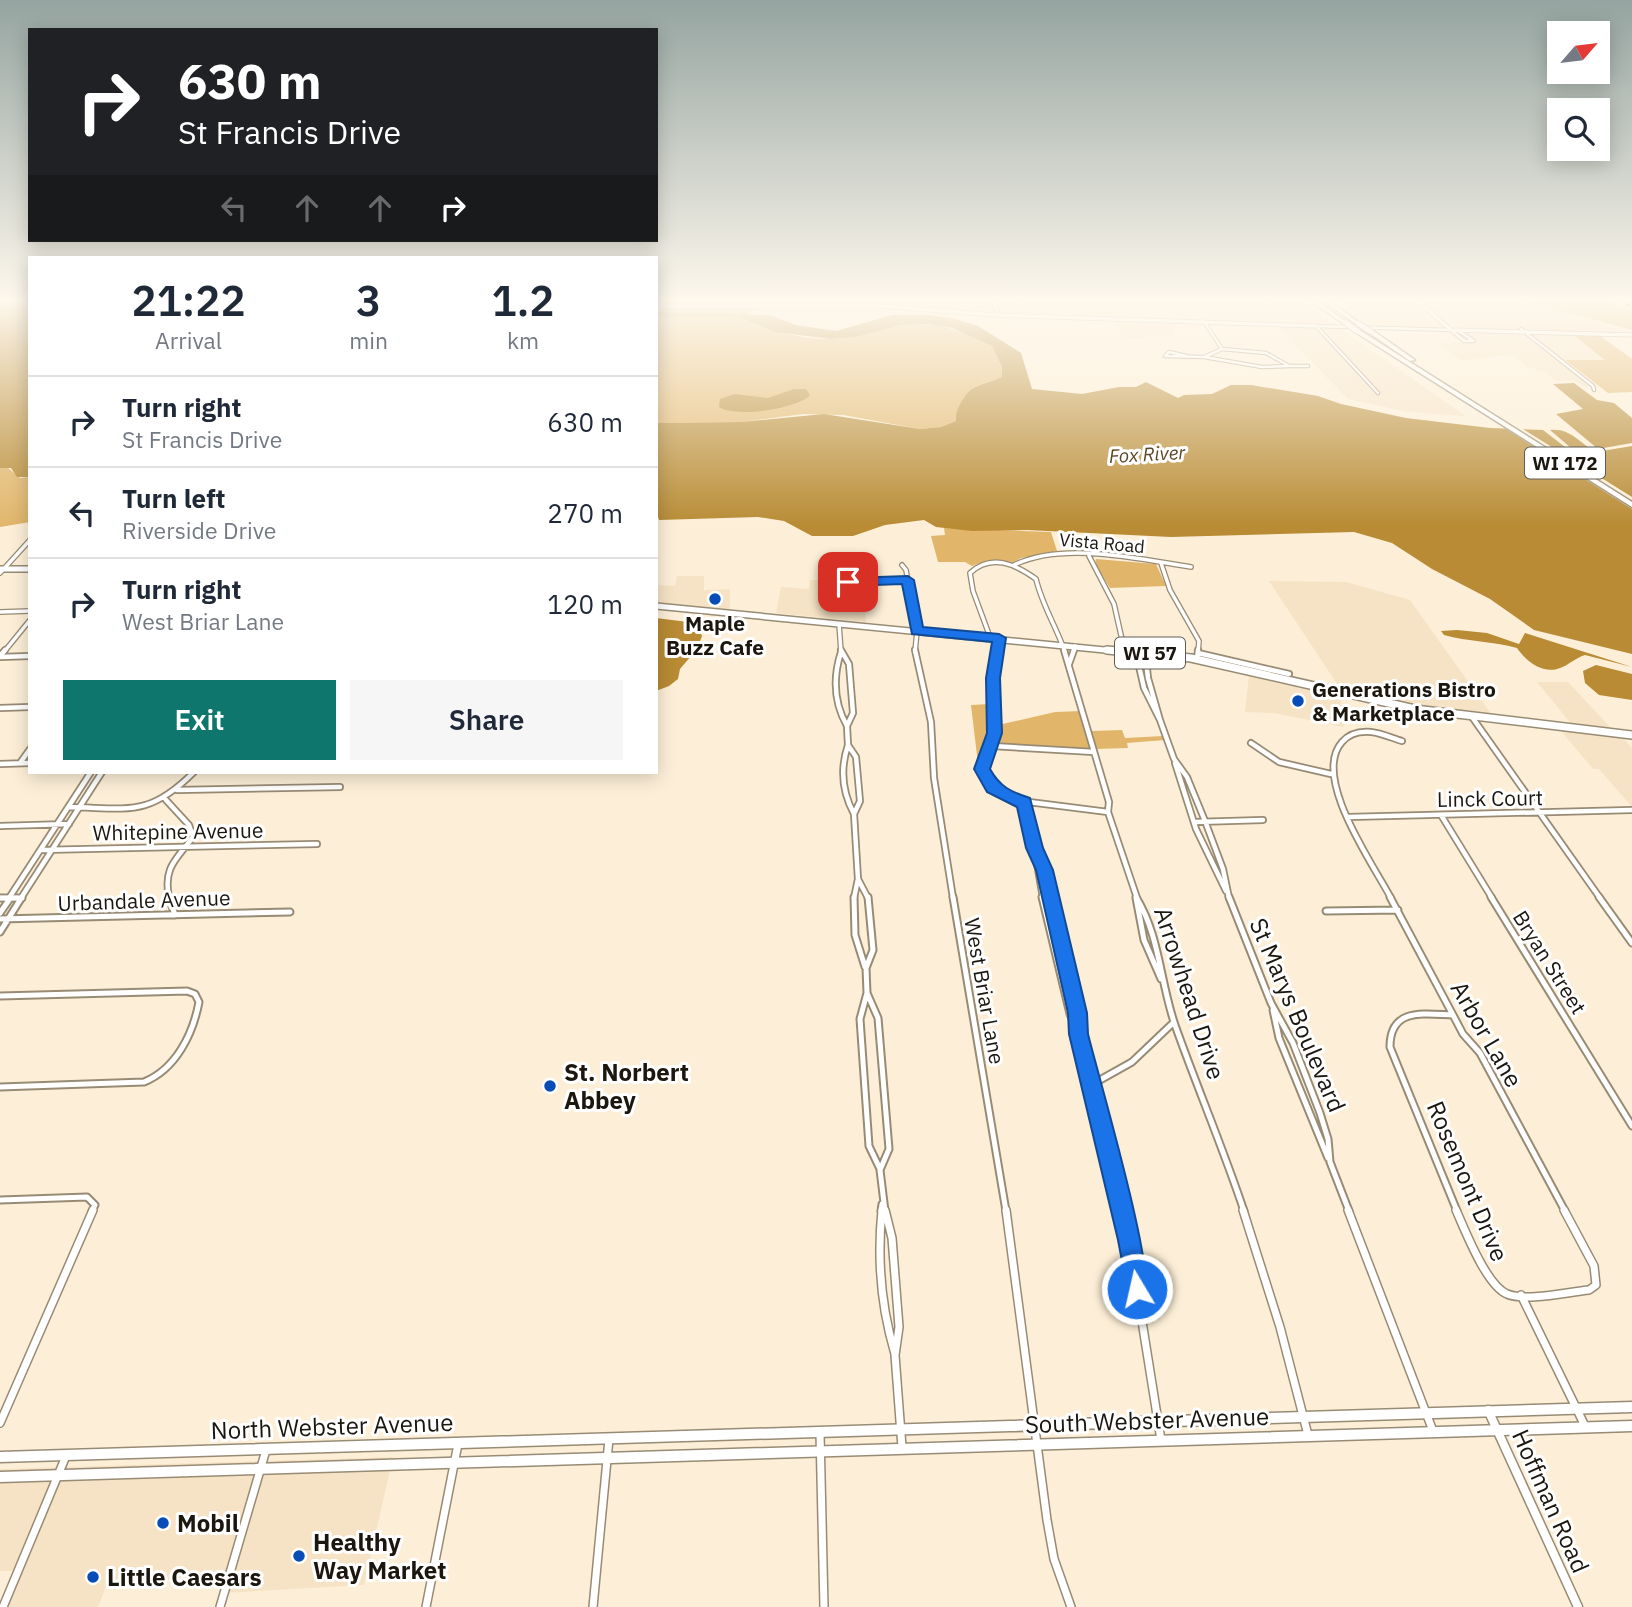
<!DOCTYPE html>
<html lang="en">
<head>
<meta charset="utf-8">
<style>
	body { margin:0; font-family:"IBM Plex Sans",sans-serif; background:#f6f6f7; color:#1f2937; height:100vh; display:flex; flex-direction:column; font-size:26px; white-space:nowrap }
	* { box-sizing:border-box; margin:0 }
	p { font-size:23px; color:#747a83 }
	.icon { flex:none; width:38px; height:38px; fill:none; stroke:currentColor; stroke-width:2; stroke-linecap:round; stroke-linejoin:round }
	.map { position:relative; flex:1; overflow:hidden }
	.details { position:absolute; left:28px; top:256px; width:630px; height:518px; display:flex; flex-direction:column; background:#fff; border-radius:0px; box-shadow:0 4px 18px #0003 }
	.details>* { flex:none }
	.top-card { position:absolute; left:28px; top:28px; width:630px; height:214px; border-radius:0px; box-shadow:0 4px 18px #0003; background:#202124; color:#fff; overflow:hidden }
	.needle { width:46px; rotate:62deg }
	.buttons { position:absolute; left:1547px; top:21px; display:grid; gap:14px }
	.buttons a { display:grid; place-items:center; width:63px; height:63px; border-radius:0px; background:#fff; box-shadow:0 4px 18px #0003; font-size:35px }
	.pin { position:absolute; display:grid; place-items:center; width:60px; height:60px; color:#fff; margin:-30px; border-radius:14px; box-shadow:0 4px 10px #0006 }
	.me { position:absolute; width:77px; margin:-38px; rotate:351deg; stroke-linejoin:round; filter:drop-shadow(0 0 5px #0008) }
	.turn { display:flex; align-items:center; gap:24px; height:147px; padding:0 35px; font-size:32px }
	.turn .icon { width:91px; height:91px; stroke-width:2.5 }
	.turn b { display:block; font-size:49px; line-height:60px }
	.lanes { display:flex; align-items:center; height:66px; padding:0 35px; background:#0003; justify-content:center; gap:35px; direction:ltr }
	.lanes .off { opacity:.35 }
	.eta { display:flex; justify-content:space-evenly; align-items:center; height:119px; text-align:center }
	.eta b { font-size:42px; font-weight:600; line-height:49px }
	.button { display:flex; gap:14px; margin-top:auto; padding:14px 35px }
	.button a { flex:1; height:80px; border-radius:0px; background:#0f766e; color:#fff; font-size:28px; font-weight:600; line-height:80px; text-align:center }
	.button a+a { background:#f6f6f7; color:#1f2937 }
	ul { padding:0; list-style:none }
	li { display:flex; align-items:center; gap:21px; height:91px; padding:0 35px; border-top:2px solid #e0e1e3 }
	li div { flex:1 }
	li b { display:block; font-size:26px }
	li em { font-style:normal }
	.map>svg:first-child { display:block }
	.built { fill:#f6e3c5 }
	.green { fill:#e1b66b }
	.water { fill:#b88b34 }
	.pier { fill:#fdefd7 }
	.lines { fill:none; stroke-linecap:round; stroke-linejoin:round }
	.minor-far4-casing { stroke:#988b75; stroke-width:4.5 }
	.minor-far3-casing { stroke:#988b75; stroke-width:6 }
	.minor-far2-casing { stroke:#988b75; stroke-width:8 }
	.minor-far1-casing { stroke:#988b75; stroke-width:9 }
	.minor-casing { stroke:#988b75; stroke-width:10 }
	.tertiary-far1-casing { stroke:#988b75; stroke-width:5 }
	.tertiary-casing { stroke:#988b75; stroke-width:11 }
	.secondary-casing { stroke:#988b75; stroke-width:13 }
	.primary-far1-casing { stroke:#988b75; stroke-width:8 }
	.primary-casing { stroke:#988b75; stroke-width:10 }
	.motorway-casing { stroke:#988b75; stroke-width:3 }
	.minor-far4 { stroke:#fff; stroke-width:2.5 }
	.minor-far3 { stroke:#fff; stroke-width:3.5 }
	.minor-far2 { stroke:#fff; stroke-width:4.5 }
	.minor-far1 { stroke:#fff; stroke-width:5 }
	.minor { stroke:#fff; stroke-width:7 }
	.tertiary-far1 { stroke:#fff; stroke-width:3.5 }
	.tertiary { stroke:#fff; stroke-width:8 }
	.secondary { stroke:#fff; stroke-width:10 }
	.primary-far1 { stroke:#fff; stroke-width:5 }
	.primary { stroke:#fff; stroke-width:7 }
	.motorway { fill:#fff; fill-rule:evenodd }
	.rail-casing { stroke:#332d24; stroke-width:3.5 }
	.rail { stroke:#fff; stroke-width:2; stroke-dasharray:3.5; stroke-linecap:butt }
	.motorway-bridge-casing { stroke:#988b75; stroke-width:7; stroke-linecap:butt }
	.motorway-bridge { stroke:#fff; stroke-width:5 }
	.route { fill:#1a73e8; stroke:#114b97; stroke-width:2 }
	.poi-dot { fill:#084db7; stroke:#fff; stroke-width:2.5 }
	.labels { text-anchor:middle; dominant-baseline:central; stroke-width:6; stroke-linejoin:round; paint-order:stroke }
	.far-street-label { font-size:18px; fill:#1b160e; stroke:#fff }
	.far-water-label { font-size:19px; font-style:italic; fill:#5b4724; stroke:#fff }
	.shield { fill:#fff; stroke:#5f5c56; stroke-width:2 }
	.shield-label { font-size:19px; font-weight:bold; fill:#1b160e }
	.poi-label { font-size:21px; font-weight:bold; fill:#1b160e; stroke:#fff }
	.street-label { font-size:21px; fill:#1b160e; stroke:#fff }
	.near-street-label { font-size:24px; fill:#1b160e; stroke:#fff }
	.near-poi-label { font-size:24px; font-weight:bold; fill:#1b160e; stroke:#fff; text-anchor:start }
</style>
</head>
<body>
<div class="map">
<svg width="1632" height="1607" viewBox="0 0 1632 1607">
	<rect width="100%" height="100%" fill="#fdefd7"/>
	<path class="built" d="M656 302H1301L1466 416 1408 412 1348 399 1275 324 1175 322V335L1123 339 1113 318 903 306Z
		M1340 302H1419L1450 328 1375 327Z
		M1424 302H1530L1632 333 1455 328Z
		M1465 332 1570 333 1606 360H1558L1589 386 1586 388 1575 381H1555L1544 371 1525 367 1524 363 1511 355 1461 360 1436 344 1474 342 1473 338 1463 333Z
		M677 576H704V590L730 589V609L656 603V585L675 586Z
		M810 580H841V583L848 587 863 584 866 622 776 613 781 587 809 589Z
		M1269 581 1346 582 1410 600 1492 715 1432 707 1341 690Z
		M1249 675 1341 697 1344 727 1274 713 1245 712Z
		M1537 682H1568L1612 729 1572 725Z
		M1561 731 1623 738 1632 748V807L1599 769H1593Z
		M393 1457 364 1585 224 1593 228 1578 108 1582 98 1607H3L17 1571H0V1469Z"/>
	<path class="green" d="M1530 302H1609L1632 311V330Z
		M656 306 757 307 744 318C778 334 815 343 853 337 862 335 870 331 879 329 919 319 956 325 992 346L1002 367V378C983 385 970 382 960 404 957 410 955 414 956 421L941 427 920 429 843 415 804 414 741 422 656 423Z
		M1572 334 1599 335 1632 359V392L1608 393 1565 360H1605Z
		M7 467 20 478 30 477V522L0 527V468Z
		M944 528 1051 532 1057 551 1021 558 1014 562 988 560 972 566 965 562H938L931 536 945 535Z
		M1096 559 1156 564 1166 586 1110 588 1095 564Z
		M991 704V742L978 764 971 705Z
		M1081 711 1092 750 1053 746 997 744 998 725 1055 712Z
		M1122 730 1125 738 1163 736 1165 740 1127 743 1128 748 1096 749 1091 731Z"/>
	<path class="water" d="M30 302V477H17L11 468H0V303Z
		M656 312 769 315 796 325 836 331 892 315H928L955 319 978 326 1021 353 1032 389 1082 394 1119 387H1136L1146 382 1178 398 1184 395 1212 394 1231 385H1251L1318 396 1341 404 1406 418 1490 428 1543 430 1569 450 1580 451 1571 448 1550 430C1571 428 1579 443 1596 452L1632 446V654L1534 630 1490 599 1432 569 1392 543 1354 532 1171 537 1027 530 972 531 936 527 924 520 885 525 853 536H812L784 521 758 517 659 520 656 510V423L741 422 824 414 920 429 941 427 956 421C955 414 957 410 960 404 970 382 984 386 1002 377V367L992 346 953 328 927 324 900 325 855 337 831 339 775 332 737 316 656 317Z
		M1574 383 1597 400 1614 403 1632 418V443L1598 449 1556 414 1583 409 1553 384Z
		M794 389H806L810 395C798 409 735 418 719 407L720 399 735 394 768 398Z
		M656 618 696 623 702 636 697 649 680 669 678 679 669 686 656 691Z
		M1457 630 1487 633 1519 644 1525 633 1632 667 1585 655C1575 658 1569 665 1560 668 1543 675 1526 661 1517 648 1493 641 1468 642 1444 635L1441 631Z
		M1596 665 1632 674V700L1599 695 1585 683 1583 671Z"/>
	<path class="pier" d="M1500 425 1518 426 1632 497V509Z"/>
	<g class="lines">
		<g class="minor-far4-casing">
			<path id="minor-far4" d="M993 302 999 315
				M1205 323 1222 349
				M1315 326 1451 330 1464 341H1474L1457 330
				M1317 327 1378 393
				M1521 329 1593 386 1594 390
				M1222 349 1266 353 1289 366 1262 367 1204 357Z
				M1187 356 1169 352 1165 356 1204 357
				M1289 366H1308"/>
		</g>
		<g class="minor-far3-casing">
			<path id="minor-far3" d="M1089 556 1114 604 1123 644
				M1161 563 1170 590 1199 641 1198 652
				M902 565 906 570 917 631 915 652
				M1014 565C1063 541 1139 559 1191 567
				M0 573 30 540
				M848 582 908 580
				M0 612 30 611
				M839 624 841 652
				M990 637 973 591 970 573C991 553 1015 564 1036 579 1042 605 1056 626 1065 652
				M4 652 30 620
				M997 652 999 639
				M1073 652 1075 646"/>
		</g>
		<g class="minor-far2-casing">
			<path id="minor-far2" d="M841 650 849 664 853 713 847 726 848 745 856 757 860 801 854 814 858 879 868 898
				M915 650 931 722 934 778 953 898
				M997 650 993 678 995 733 982 769 992 788 1013 800 1108 812
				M1064 650 1109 802 1108 812 1137 898
				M841 652C833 677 834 703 847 726
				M1145 652 1148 678 1160 720 1174 759 1187 777 1205 821 1223 869 1229 898
				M1136 653 1144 688 1160 720
				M1198 653 1289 674
				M0 656 5 650
				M0 657 30 656
				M1197 659 1198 650
				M1069 664 1074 650
				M0 708 30 707
				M1472 717 1600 898
				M1251 743 1279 762 1331 774
				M848 745C840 769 842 792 854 814
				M992 746 1094 752
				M20 763 30 749
				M1175 763 1196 829 1226 891
				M0 764 30 763
				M177 790 340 787
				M166 800 189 825 193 837C176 860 163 867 169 898
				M1024 802 1052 898
				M69 807C128 808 148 818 194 772
				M1441 815 1492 898
				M1348 817 1632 810
				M1195 822 1263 820
				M0 826 69 824
				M41 850 317 844
				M1035 852 1043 898
				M0 898H22
				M9 898 91 772
				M21 898 102 772
				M854 898 858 879
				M1391 898C1373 864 1311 777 1342 742 1349 734 1360 731 1371 732 1381 733 1392 738 1402 741"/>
		</g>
		<g class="minor-far1-casing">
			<path id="minor-far1" d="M169 897 175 915
				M854 897 855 935 865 967
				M868 897 873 950 866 968 867 993 878 1018 889 1149 880 1170 885 1211
				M953 897 1006 1211
				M1042 897 1070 1014 1077 1030
				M1051 897 1078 1013 1079 1034 1122 1211
				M1136 897C1160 936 1160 982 1175 1025 1197 1087 1223 1148 1244 1211
				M1229 897 1271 1003 1293 1043 1320 1113 1328 1139 1330 1162 1349 1211
				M1390 897 1453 1015
				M1491 897 1632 1126
				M1599 897 1632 943
				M0 898H22
				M1136 898 1144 940 1161 979
				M1326 911 1398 910
				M0 913 11 897
				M0 919 290 912
				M0 932 22 897
				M867 993 860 1019 869 1146 880 1169
				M0 996 187 991 195 994 199 1002C193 1034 176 1069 144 1082L0 1087
				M1273 1010 1279 1038 1328 1158
				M1453 1015 1463 1034 1480 1053 1565 1211
				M1453 1015C1424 1014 1390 1007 1390 1047L1457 1211
				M1091 1085 1132 1062 1174 1022
				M0 1200 87 1197 95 1205 92 1211
				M881 1211 882 1204"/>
		</g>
		<g class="minor-casing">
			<path id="minor" d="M882 1210C877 1259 881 1307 895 1354
				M885 1210 892 1238 899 1327 895 1355 902 1447
				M1006 1210 1047 1520 1054 1559 1071 1607
				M1122 1210 1129 1240 1161 1440
				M1243 1210 1280 1327 1308 1435
				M1348 1210 1433 1431
				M1456 1210C1465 1230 1486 1285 1507 1294 1527 1302 1567 1292 1589 1290L1596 1285 1594 1266 1564 1210
				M1521 1295 1585 1426
				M0 1423 93 1210
				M820 1433 824 1607
				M3 1607 66 1456
				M220 1607 266 1450
				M426 1607 458 1444
				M593 1607 609 1439"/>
		</g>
		<g class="tertiary-far1-casing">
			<path id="tertiary-far1" d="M1419 302 1451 330 1632 335
				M656 306H880L995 315 1315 326"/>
		</g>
		<g class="tertiary-casing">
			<path id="tertiary" d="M1488 1410 1578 1607"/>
		</g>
		<g class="secondary-casing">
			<path id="secondary" d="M0 1457 1632 1407
				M0 1477 1632 1426"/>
		</g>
		<g class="primary-far1-casing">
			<path id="primary-far1" d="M0 569H30
				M656 606 1125 652"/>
		</g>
		<g class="primary-casing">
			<path id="primary" d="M1107 650 1191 658 1415 709 1632 735"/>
		</g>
		<g class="motorway-casing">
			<path id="motorway" d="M1313 302H1318L1348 323 1344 324Z
				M1326 302H1331L1361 324 1357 325Z
				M1355 330H1359L1632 502V507L1355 332Z
				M1368 330H1372L1415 360 1410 361 1368 332Z"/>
		</g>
		<use href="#minor-far4" class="minor-far4"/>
		<use href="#minor-far3" class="minor-far3"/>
		<use href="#minor-far2" class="minor-far2"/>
		<use href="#minor-far1" class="minor-far1"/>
		<use href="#minor" class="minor"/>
		<use href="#tertiary-far1" class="tertiary-far1"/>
		<use href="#tertiary" class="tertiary"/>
		<use href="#secondary" class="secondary"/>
		<use href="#primary-far1" class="primary-far1"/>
		<use href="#primary" class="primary"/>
		<use href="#motorway" class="motorway"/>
		<g class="rail-casing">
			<path id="rail" d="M1624 302 1632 307"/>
		</g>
		<use href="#rail" class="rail"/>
		<g class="motorway-bridge-casing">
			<path id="motorway-bridge" d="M1346 323 1357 331
				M1359 324 1370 331"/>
		</g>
		<use href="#motorway-bridge" class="motorway-bridge"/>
	</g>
	<linearGradient id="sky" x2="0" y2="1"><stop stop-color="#95a4a0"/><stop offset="0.57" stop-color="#fef8ed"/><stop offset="1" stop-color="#fef8ed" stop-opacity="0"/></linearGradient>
	<rect width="1632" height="527" fill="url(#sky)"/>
	<path class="route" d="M908 576 914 580 923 627 999 634 1006 638 1000 678 1002 733 990 769C1000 787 1011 792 1030 798L1043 848 1053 870 1087 1013 1088 1034C1098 1075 1156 1271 1145 1298L1137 1301 1129 1298 1118 1240 1069 1034 1068 1013 1036 870 1026 848 1017 807 987 792 974 769 987 733 986 678 992 642 912 634 902 584 848 586 842 582 848 578Z"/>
	<g class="poi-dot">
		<circle cx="715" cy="599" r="7"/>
		<circle cx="1298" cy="701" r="7"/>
		<circle cx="550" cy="1086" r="7"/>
		<circle cx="163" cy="1523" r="7"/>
		<circle cx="299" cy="1556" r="7"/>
		<circle cx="93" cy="1577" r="7"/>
	</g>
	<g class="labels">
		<g class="far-street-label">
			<text transform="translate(1102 543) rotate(5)">Vista Road</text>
		</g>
		<g class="far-water-label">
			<text transform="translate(1147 454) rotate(-3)">Fox River</text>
		</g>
		<g class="shield">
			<rect x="1525" y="447.5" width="80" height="31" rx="5"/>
			<rect x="1115" y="637.5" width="70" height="31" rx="5"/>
		</g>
		<g class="shield-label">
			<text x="1565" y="463">WI 172</text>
			<text x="1150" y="653">WI 57</text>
		</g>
		<g class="poi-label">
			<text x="715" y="623">Maple<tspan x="715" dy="24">Buzz Cafe</tspan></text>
			<text x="1312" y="689" text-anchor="start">Generations Bistro<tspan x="1312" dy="24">&amp; Marketplace</tspan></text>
		</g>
		<g class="street-label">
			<text transform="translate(1490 798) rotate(-1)">Linck Court</text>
			<text transform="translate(178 831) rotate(-1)">Whitepine Avenue</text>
			<text transform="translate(144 900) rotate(-2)">Urbandale Avenue</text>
			<text transform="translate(1550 962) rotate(58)">Bryan Street</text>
			<text transform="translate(985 991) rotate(80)">West Briar Lane</text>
		</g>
		<g class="near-street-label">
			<text transform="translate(1190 993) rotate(72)">Arrowhead Drive</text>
			<text transform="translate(1298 1015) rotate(67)">St Marys Boulevard</text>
			<text transform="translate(1487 1034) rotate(60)">Arbor Lane</text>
			<text transform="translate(1468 1181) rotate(67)">Rosemont Drive</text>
			<text transform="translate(1147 1420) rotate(-2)">South Webster Avenue</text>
			<text transform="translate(332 1426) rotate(-2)">North Webster Avenue</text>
			<text transform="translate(1551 1501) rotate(66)">Hoffman Road</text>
		</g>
		<g class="near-poi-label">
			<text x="564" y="1072">St. Norbert<tspan x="564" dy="28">Abbey</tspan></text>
			<text x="177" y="1523">Mobil</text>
			<text x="313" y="1542">Healthy<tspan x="313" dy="28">Way Market</tspan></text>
			<text x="107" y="1577">Little Caesars</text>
		</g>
	</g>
</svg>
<div class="buttons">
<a><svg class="needle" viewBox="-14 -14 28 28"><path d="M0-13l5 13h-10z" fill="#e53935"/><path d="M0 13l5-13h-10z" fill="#747a83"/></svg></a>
<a><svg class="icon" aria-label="search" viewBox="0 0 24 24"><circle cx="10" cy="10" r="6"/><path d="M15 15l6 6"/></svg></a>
</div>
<div class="pin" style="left:848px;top:582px;background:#d93025"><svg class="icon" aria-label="arrive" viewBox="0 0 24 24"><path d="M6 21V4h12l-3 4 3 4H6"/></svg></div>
<svg class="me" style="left:1137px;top:1289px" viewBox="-20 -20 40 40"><circle r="17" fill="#1a73e8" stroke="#fff" stroke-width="3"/><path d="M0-11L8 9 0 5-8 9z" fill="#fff"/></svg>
<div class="top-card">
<div class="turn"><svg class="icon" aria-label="right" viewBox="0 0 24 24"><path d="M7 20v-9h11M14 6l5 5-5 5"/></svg><div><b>630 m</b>St Francis Drive</div></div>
<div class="lanes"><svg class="icon off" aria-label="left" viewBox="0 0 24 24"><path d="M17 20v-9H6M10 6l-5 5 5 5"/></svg><svg class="icon off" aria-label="ahead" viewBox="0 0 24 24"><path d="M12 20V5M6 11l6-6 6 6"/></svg><svg class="icon off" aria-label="ahead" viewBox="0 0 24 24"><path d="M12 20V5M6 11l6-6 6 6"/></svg><svg class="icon" aria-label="right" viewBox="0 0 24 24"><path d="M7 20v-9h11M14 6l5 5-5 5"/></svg></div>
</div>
<section class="details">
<div class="eta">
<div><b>21:22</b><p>Arrival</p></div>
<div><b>3</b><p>min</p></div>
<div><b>1.2</b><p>km</p></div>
</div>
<ul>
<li><svg class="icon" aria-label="right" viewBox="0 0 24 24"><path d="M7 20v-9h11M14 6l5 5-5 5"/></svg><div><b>Turn right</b><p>St Francis Drive</p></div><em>630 m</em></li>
<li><svg class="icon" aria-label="left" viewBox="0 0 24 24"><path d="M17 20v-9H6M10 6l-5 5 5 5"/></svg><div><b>Turn left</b><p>Riverside Drive</p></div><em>270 m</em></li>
<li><svg class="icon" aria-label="right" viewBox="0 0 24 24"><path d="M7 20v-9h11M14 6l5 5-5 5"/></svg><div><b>Turn right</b><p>West Briar Lane</p></div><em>120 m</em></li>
</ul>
<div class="button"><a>Exit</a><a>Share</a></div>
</section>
</div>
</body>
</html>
